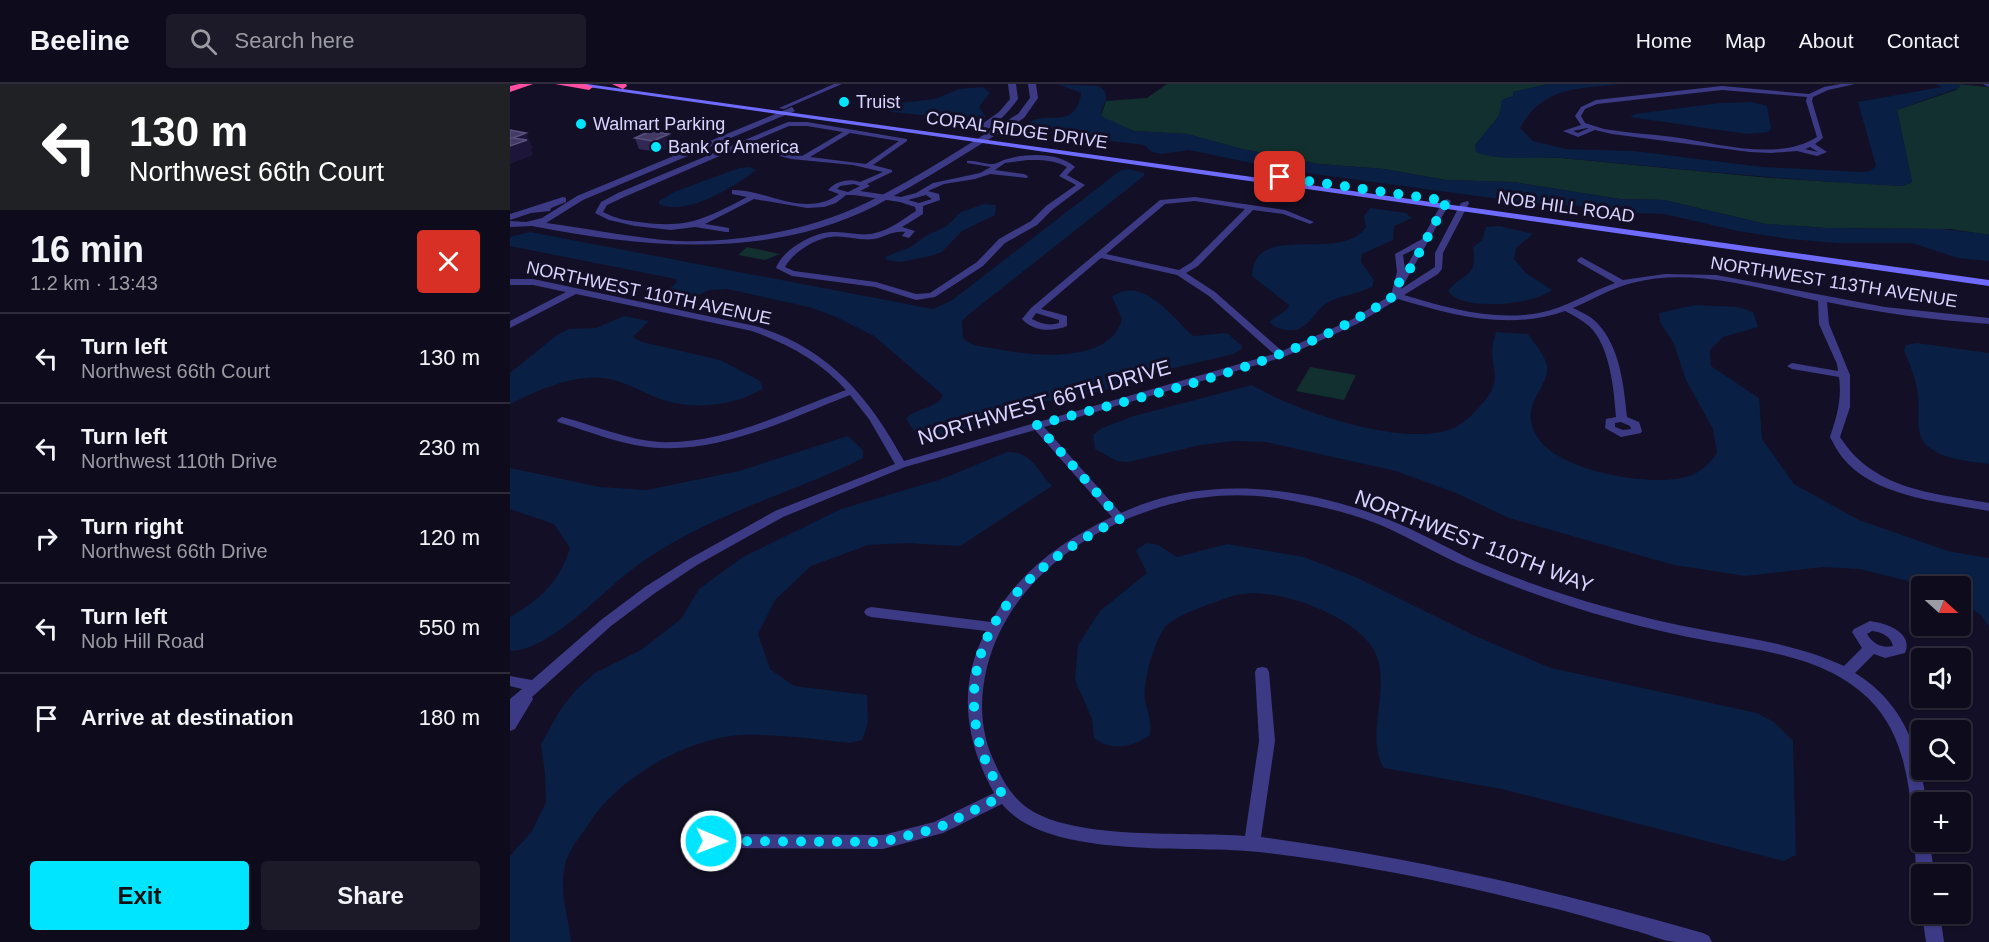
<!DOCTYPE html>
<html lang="en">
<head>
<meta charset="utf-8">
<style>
	body { margin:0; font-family:Helvetica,sans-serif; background:#1c1929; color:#f1f3f6; height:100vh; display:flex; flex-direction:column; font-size:22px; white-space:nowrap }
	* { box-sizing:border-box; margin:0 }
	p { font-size:20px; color:#9b9ba3 }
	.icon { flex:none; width:33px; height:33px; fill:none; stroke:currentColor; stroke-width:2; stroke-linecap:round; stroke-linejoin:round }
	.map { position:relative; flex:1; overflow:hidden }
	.sheet { display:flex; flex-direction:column; background:#0e0b1c; width:510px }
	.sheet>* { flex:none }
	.top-card { background:#202124; color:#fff; overflow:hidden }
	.needle { width:39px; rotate:111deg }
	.buttons { position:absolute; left:1401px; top:492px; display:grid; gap:12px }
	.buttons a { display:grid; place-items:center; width:60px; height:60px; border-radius:6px; background:#0e0b1c; box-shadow:0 2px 4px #0004,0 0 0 2px #2e2b3b; font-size:30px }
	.pin { position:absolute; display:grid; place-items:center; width:51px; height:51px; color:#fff; margin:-26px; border-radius:12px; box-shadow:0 3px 9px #0006 }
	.me { position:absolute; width:66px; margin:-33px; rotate:91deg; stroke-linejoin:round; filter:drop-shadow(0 0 4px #0008) }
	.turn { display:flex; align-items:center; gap:21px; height:126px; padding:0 30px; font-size:27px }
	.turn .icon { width:78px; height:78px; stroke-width:2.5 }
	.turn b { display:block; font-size:42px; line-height:51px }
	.round { display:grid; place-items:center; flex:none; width:63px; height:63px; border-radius:6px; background:#1c1929 }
	.overview { display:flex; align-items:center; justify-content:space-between; height:102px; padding:0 30px }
	h1 { font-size:36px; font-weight:800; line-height:45px }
	.primary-button { display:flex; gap:12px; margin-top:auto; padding:12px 30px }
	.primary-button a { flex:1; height:69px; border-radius:6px; background:#00e5ff; color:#111; font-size:24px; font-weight:800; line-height:69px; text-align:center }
	.primary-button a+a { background:#1c1929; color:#f1f3f6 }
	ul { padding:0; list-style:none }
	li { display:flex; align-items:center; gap:18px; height:90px; padding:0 30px; border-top:2px solid #2e2b3b }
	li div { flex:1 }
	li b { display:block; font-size:22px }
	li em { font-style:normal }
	header { display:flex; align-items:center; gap:36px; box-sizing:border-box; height:84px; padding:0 30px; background:#0e0b1c; border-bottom:2px solid #2e2b3b }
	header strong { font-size:28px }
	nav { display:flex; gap:33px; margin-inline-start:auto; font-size:21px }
	.search { width:420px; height:54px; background:#1c1929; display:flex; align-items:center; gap:15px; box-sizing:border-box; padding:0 21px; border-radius:6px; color:#9b9ba3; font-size:22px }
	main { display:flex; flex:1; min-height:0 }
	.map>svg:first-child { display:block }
	.green { fill:#12302f }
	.water { fill:#0a1f44 }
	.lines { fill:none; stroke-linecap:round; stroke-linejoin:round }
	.minor { fill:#3d3a85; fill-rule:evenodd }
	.tertiary { fill:#3d3a85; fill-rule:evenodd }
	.secondary { fill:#6f6bff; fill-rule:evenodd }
	.motorway { fill:#ff4fa3; fill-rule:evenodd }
	.wall { fill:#312854 }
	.shaded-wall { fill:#1d163a }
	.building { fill:#433a66; stroke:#5a527e; stroke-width:1.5 }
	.route { stroke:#00e5ff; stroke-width:10; stroke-dasharray:0 18 }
	.poi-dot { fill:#00e5ff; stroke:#130f26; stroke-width:2 }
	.labels { text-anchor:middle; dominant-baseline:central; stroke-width:6; stroke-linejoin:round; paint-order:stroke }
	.far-poi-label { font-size:18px; fill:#d9d4ff; stroke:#130f26; text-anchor:start }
	.far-street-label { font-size:18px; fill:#d9d4ff; stroke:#130f26 }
	.street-label { font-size:21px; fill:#d9d4ff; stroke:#130f26 }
</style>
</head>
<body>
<header>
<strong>Beeline</strong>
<div class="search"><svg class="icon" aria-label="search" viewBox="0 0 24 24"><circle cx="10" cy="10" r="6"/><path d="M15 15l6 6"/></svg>Search here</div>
<nav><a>Home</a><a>Map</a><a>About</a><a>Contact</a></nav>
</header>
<main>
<section class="sheet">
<div class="top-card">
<div class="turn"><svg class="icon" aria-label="left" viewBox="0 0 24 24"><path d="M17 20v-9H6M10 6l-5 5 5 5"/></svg><div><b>130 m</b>Northwest 66th Court</div></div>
</div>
<div class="overview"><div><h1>16 min</h1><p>1.2 km · 13:43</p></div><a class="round" style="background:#d93025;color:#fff"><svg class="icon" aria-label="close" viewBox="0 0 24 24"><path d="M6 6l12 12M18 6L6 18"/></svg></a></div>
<ul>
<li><svg class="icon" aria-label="left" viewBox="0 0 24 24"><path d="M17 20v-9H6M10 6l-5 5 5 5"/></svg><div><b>Turn left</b><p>Northwest 66th Court</p></div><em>130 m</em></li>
<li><svg class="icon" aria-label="left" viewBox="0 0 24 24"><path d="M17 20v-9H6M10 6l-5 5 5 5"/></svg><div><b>Turn left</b><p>Northwest 110th Drive</p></div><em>230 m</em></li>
<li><svg class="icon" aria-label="right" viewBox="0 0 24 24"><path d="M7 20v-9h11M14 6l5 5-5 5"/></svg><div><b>Turn right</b><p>Northwest 66th Drive</p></div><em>120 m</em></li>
<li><svg class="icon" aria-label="left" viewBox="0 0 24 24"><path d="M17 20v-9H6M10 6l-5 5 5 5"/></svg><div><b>Turn left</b><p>Nob Hill Road</p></div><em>550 m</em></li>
<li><svg class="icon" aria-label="arrive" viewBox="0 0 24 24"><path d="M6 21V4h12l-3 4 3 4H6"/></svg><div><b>Arrive at destination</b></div><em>180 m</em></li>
</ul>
<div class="primary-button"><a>Exit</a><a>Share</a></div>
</section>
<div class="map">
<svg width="1479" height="858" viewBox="0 0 1479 858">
	<rect width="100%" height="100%" fill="#130f26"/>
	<path class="green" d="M657 0H1038L1003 8 1004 12 994 15 989 32 965 61 988 72 1051 74 1260 94 1393 102 1402 98 1387 26 1446 6 1450 2 1446 0 1479 3V151L1441 145 1317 144 1256 140 1154 116 1110 115 1003 98 936 96 874 85 809 80 732 65 677 50 624 47 601 39 591 32 596 17 637 14Z
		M237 163 270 170 255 176 228 171Z
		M800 283 846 291 834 316 786 307Z"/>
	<path class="water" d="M548 0 589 2C604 13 591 19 591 32L624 47 677 50 732 65 809 80 874 85 936 96 1003 98 1110 115 1154 116 1256 140 1317 144 1432 145 1476 150 1479 151V177L1448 174 1402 159H1327L1279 155 1228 147 1154 130 1096 128 1070 122 1011 118 775 86 679 66 652 70 642 68 634 61 601 57 576 50 570 46 514 44C529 21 566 51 571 9Z
		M1038 0H1110C1068 5 1033 2 1010 44L1023 57 1056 65 1124 67 1253 83 1352 88 1360 87 1366 82 1348 18 1432 3 1426 0H1446L1451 3 1387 26 1402 98 1393 102C1279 97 1166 84 1052 74 1025 72 991 78 966 68L965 61 989 32 992 16 1003 12V8Z
		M473 3 480 9 469 23 476 33 467 36 380 28 390 19 425 15 449 5Z
		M1242 18 1257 22 1261 44 1259 48 1237 50 1120 33 1125 30 1210 19Z
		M240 83 246 86C226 102 176 133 149 120V117L164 108 229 84Z
		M619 85 634 89V92L458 231 452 237 453 254C461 263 476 263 487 265 522 272 600 281 612 235L602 213C632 190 663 234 683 252L717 249 732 262V265L724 270 634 291 630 297 592 307 513 322 443 349 424 353 406 350 396 335C405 323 428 325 433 311L364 252 324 232 299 223 217 205 200 206 177 216 152 211 167 198 166 195 0 162V153L20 148 423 225 441 217 611 86Z
		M474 120 486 121 485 131 452 147 432 168 421 172 390 178 377 176 375 173 401 163 415 152 437 142 451 128Z
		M860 124 896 129 902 134 884 142 883 156 852 170 851 178 864 196 862 203C848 210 831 211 817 219 801 229 799 249 776 246 770 245 764 243 760 238 765 231 776 230 779 221L742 192C744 135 830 181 856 143L854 132Z
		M989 142 1023 150 1006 164 1004 175 1016 189 1042 206C1025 221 951 228 938 207 954 187 968 195 963 163L972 156 976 143Z
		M1185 221 1228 223 1243 228 1248 243 1213 253 1200 266 1201 282 1249 314 1252 355 1284 400 1349 436 1438 467 1479 474V543L1471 531 1451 519 1450 502H1418L1350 485 1312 483 1236 492 1164 481 999 434 946 409 886 387 756 358 724 357 691 361 618 378 607 377 585 365 583 351 592 344 624 332 742 301C783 326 907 370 951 340 960 334 970 322 977 314 991 294 982 286 982 266 982 261 985 254 986 248L1018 250C1024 259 1035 271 1037 282 1041 304 1003 323 1031 358 1055 388 1144 404 1179 392 1190 389 1200 379 1207 369L1203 345 1176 296 1164 260 1150 238 1149 229Z
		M114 232 139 237 123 253 132 258 210 276 250 297 253 305C221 323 180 327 145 313 128 306 112 296 93 294 63 290 26 307 0 320V289L47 251 59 245 86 244Z
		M1407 259 1479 269V380C1461 377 1435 376 1420 364 1403 352 1410 329 1408 311 1406 295 1400 281 1394 266L1396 261Z
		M338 352 353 366V374C273 414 193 431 120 487 90 510 39 567 0 567V533C31 515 49 498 60 464L44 440 0 425V384L90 403 137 406 229 387Z
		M497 368C523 368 526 386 542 402L450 462 397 459 358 461 301 482 265 516 248 550 260 585 284 602 357 611 358 639 352 656 340 659C304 655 267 650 230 651 178 654 108 694 80 738 73 749 60 764 56 777 48 810 58 827 61 858H0V772L22 747 36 718 35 689 31 660 50 626 67 605 85 589 131 566 171 535 189 505 233 473 331 425 432 395Z
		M637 459 648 461 667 473 717 460 794 473 848 494 965 552 1041 584 1247 629 1264 638 1283 657 1286 771 1274 777 992 705 874 684C853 652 885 597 862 563 840 530 765 502 727 511 715 514 703 519 692 523 681 527 664 534 656 542 645 554 632 600 635 616 638 631 642 635 640 651 623 663 601 668 584 654L582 635 565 596 568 561 590 527 637 489 626 466Z"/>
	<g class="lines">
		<path class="minor" d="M324 0H332L274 25 269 24Z
			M1331 0H1345L1318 6 1303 13 1302 17 1313 54 1305 60 1317 68 1307 72 1287 67 1261 69 1240 68 1102 50 1085 46 1068 53 1053 47 1071 41 1065 32 1071 23 1086 16 1212 2 1299 10 1314 3ZM1212 6 1297 13 1296 17 1307 53C1268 78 1206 59 1163 53 1140 50 1117 49 1094 45L1075 39 1071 32 1075 25 1087 20ZM1077 44H1079L1068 49 1063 47ZM1300 63 1308 68 1295 65Z
			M278 38H297L397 55V57L363 81 382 86V88L357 100 360 102 350 107 391 113 406 109 423 99 470 89 481 83 457 79V77C465 76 476 81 484 80 488 79 493 76 497 75 517 69 549 68 565 83L557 91 575 101 542 126 527 141 495 159 473 182 425 213 406 216 365 203 282 192 266 184C273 165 304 148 323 148 337 147 351 153 365 149 380 146 393 135 406 127L405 123 390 118 344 111H336L326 119 314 123 297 124 244 115 195 140 219 144V148H216L185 143 161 146 125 142 99 136 85 129 91 118 108 109ZM279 42H297L333 48 292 72 239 59ZM340 49 389 57 356 80 300 73ZM233 62 281 75 343 81 373 88 350 98C339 94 326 97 318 106L329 110C295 135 256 105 222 106V110L237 113C195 135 177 145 129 138 117 137 104 134 93 128L97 121 114 113ZM518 76C532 76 545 76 557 83L549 92 566 101 536 122 521 137 489 155 467 178 420 209 406 210 366 198 284 187 275 183C282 169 306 154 321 153 335 151 349 157 364 155 375 153 383 146 395 148L392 152 399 154 405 147 392 143 413 130V122L430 116 429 110 418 107 434 100 465 95 480 90 517 94 518 92 514 90 485 86 495 79ZM344 100 350 102 338 108 327 105 330 102ZM416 111 422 115 409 119 398 116Z
			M685 113 775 126 804 138 800 140 773 130 743 126 688 182 676 189 705 208 772 267 841 236 881 211 887 188 885 170 912 155 933 117 937 115 941 117 891 205 925 183V169L951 119 958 117 959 119 933 169 932 185 928 190 894 211C941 225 992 240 1041 226 1063 219 1083 207 1105 199L1068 178 1067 176 1071 173 1113 196 1155 190 1206 191 1375 223 1479 234V240C1424 236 1370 229 1317 218L1319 240 1340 291V323L1330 353C1364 406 1422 409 1479 419V427C1432 418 1363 413 1332 373 1327 367 1324 360 1320 353 1327 332 1332 315 1329 293L1282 285 1277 282 1282 279 1328 287 1327 280 1309 240 1308 217C1248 204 1182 183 1122 199 1101 204 1082 216 1063 224 1071 228 1081 232 1087 239 1110 262 1114 303 1117 333L1129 338 1132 347 1131 349 1111 353 1095 344 1096 335 1106 333C1104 306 1100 261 1079 242 1072 236 1063 231 1055 227 999 247 942 231 888 215L847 240 774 273 534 343 611 429C695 390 793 402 877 435 908 447 937 464 967 478 1009 496 1053 511 1096 523 1128 532 1161 540 1194 546 1242 555 1289 561 1334 582L1352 564 1342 548 1344 545 1360 537C1375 539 1404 548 1395 569L1375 574 1364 570 1345 589C1393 618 1410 666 1416 718H1412V758H1420L1424 790H1412V796L1407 790C1400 730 1405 660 1358 614 1315 573 1254 567 1199 557 1117 542 1036 517 959 484 928 471 899 453 868 440 843 430 818 424 792 419 748 409 705 408 661 420 578 442 499 497 477 583 470 611 470 641 480 668 489 689 499 712 519 725 568 757 676 747 735 752L749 657 745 588 747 584 752 583 757 584 759 588 765 657 751 753C901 773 1048 807 1193 849L1199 852 1202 858C1190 858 1178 858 1166 858 1151 857 1136 849 1122 846 1090 837 1058 827 1026 820 935 797 842 779 749 768 681 760 538 777 492 720L433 749 373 765 201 764 195 762 193 757 195 752 201 750 373 751 424 738 484 709C455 657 447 601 476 547L361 533 356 531 354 528 356 525 361 523 481 538C507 489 553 456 602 433L525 346 395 383 273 433 187 481 145 509 101 542 22 613 23 615 5 645 0 647V615L12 605 0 602V592L22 596 91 536 135 503 179 475 265 427 385 380 359 335 340 311C281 334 216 367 151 364 116 363 81 348 48 338L47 336 52 333C84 341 117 356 150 358 214 361 277 327 336 306 310 277 278 260 242 247L66 210 0 244V237L56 208 23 201H0V195H23L245 242C318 263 359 313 394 377L764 270 699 212 667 191 591 174 531 225 557 232V242C542 248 524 248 512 235L521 224 650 116ZM685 117 735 125 682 178 669 186 596 170 655 120ZM907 164 895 185 893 171ZM526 229 549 236V239C540 242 531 240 522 235ZM1111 338 1120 342 1121 345 1113 346 1105 343V339ZM1362 547C1371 548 1381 552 1383 562 1372 565 1362 559 1357 550Z
			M1412 830H1430L1434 858H1416Z"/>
		<path class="tertiary" d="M498 0H506L508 15C499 27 481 49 465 49V45L489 28 500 15Z
			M518 0H526L528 14 514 34C465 63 416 96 365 122 258 176 135 164 22 142L0 143V137L16 138 32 134 67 112 282 23 285 27 73 116 36 139C75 144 114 152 153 156 218 162 300 147 358 118 410 93 459 59 508 30L520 14Z
			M1473 0H1479V3Z
			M53 113 56 114V118L41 124 40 127 21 129 0 136V130Z"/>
		<path class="secondary" d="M57 0H77L1479 196V202Z"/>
		<path class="motorway" d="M9 0H23L0 8V2Z
			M45 0H75L83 3 79 6Z
			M102 0H116L117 2 113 5Z"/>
	</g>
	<path class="wall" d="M159 50 163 62 148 68 129 65 125 54Z"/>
	<path class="shaded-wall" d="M16 49 23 64 21 65 23 71 0 80V62L3 54Z
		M159 50 163 62 148 68 143 57Z"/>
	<path class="building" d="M0 46 16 49 3 54 17 56 0 62Z
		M140 47 159 50 143 57 125 54Z"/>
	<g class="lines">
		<path class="route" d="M201 757 373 758 428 744 493 712C484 694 472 674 468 653 445 545 523 478 610 435L527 341C649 307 780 283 885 211L888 200 902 182 937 117 770 93"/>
	</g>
	<g class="poi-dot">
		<circle cx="334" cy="18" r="6"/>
		<circle cx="71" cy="40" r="6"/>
		<circle cx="146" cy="63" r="6"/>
	</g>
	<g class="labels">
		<g class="far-poi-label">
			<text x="346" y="18">Truist</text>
			<text x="83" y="40">Walmart Parking</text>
			<text x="158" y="63">Bank of America</text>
		</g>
		<g class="far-street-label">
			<text transform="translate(507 46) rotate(8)">CORAL RIDGE DRIVE</text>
			<text transform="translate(1056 123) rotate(8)">NOB HILL ROAD</text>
			<text transform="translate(1324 198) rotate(9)">NORTHWEST 113TH AVENUE</text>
			<text transform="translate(139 209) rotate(12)">NORTHWEST 110TH AVENUE</text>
		</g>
		<g class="street-label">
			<text transform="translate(534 318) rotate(-16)">NORTHWEST 66TH DRIVE</text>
			<text transform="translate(964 457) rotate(21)">NORTHWEST 110TH WAY</text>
		</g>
	</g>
</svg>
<div class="buttons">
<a><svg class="needle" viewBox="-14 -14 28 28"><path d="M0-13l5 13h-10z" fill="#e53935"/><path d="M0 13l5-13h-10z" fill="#9b9ba3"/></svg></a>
<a><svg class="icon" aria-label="sound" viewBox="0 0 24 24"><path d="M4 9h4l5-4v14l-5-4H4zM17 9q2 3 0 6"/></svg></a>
<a><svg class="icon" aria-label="search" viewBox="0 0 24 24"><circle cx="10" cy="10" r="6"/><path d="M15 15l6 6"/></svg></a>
<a>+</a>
<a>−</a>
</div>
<div class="pin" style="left:770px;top:93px;background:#d93025"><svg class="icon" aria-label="arrive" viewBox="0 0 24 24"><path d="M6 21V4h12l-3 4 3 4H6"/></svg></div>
<svg class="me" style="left:201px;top:757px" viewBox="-20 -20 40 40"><circle r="17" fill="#00e5ff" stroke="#fff" stroke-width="3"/><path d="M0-11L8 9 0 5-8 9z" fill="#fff"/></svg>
</div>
</main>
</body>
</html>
